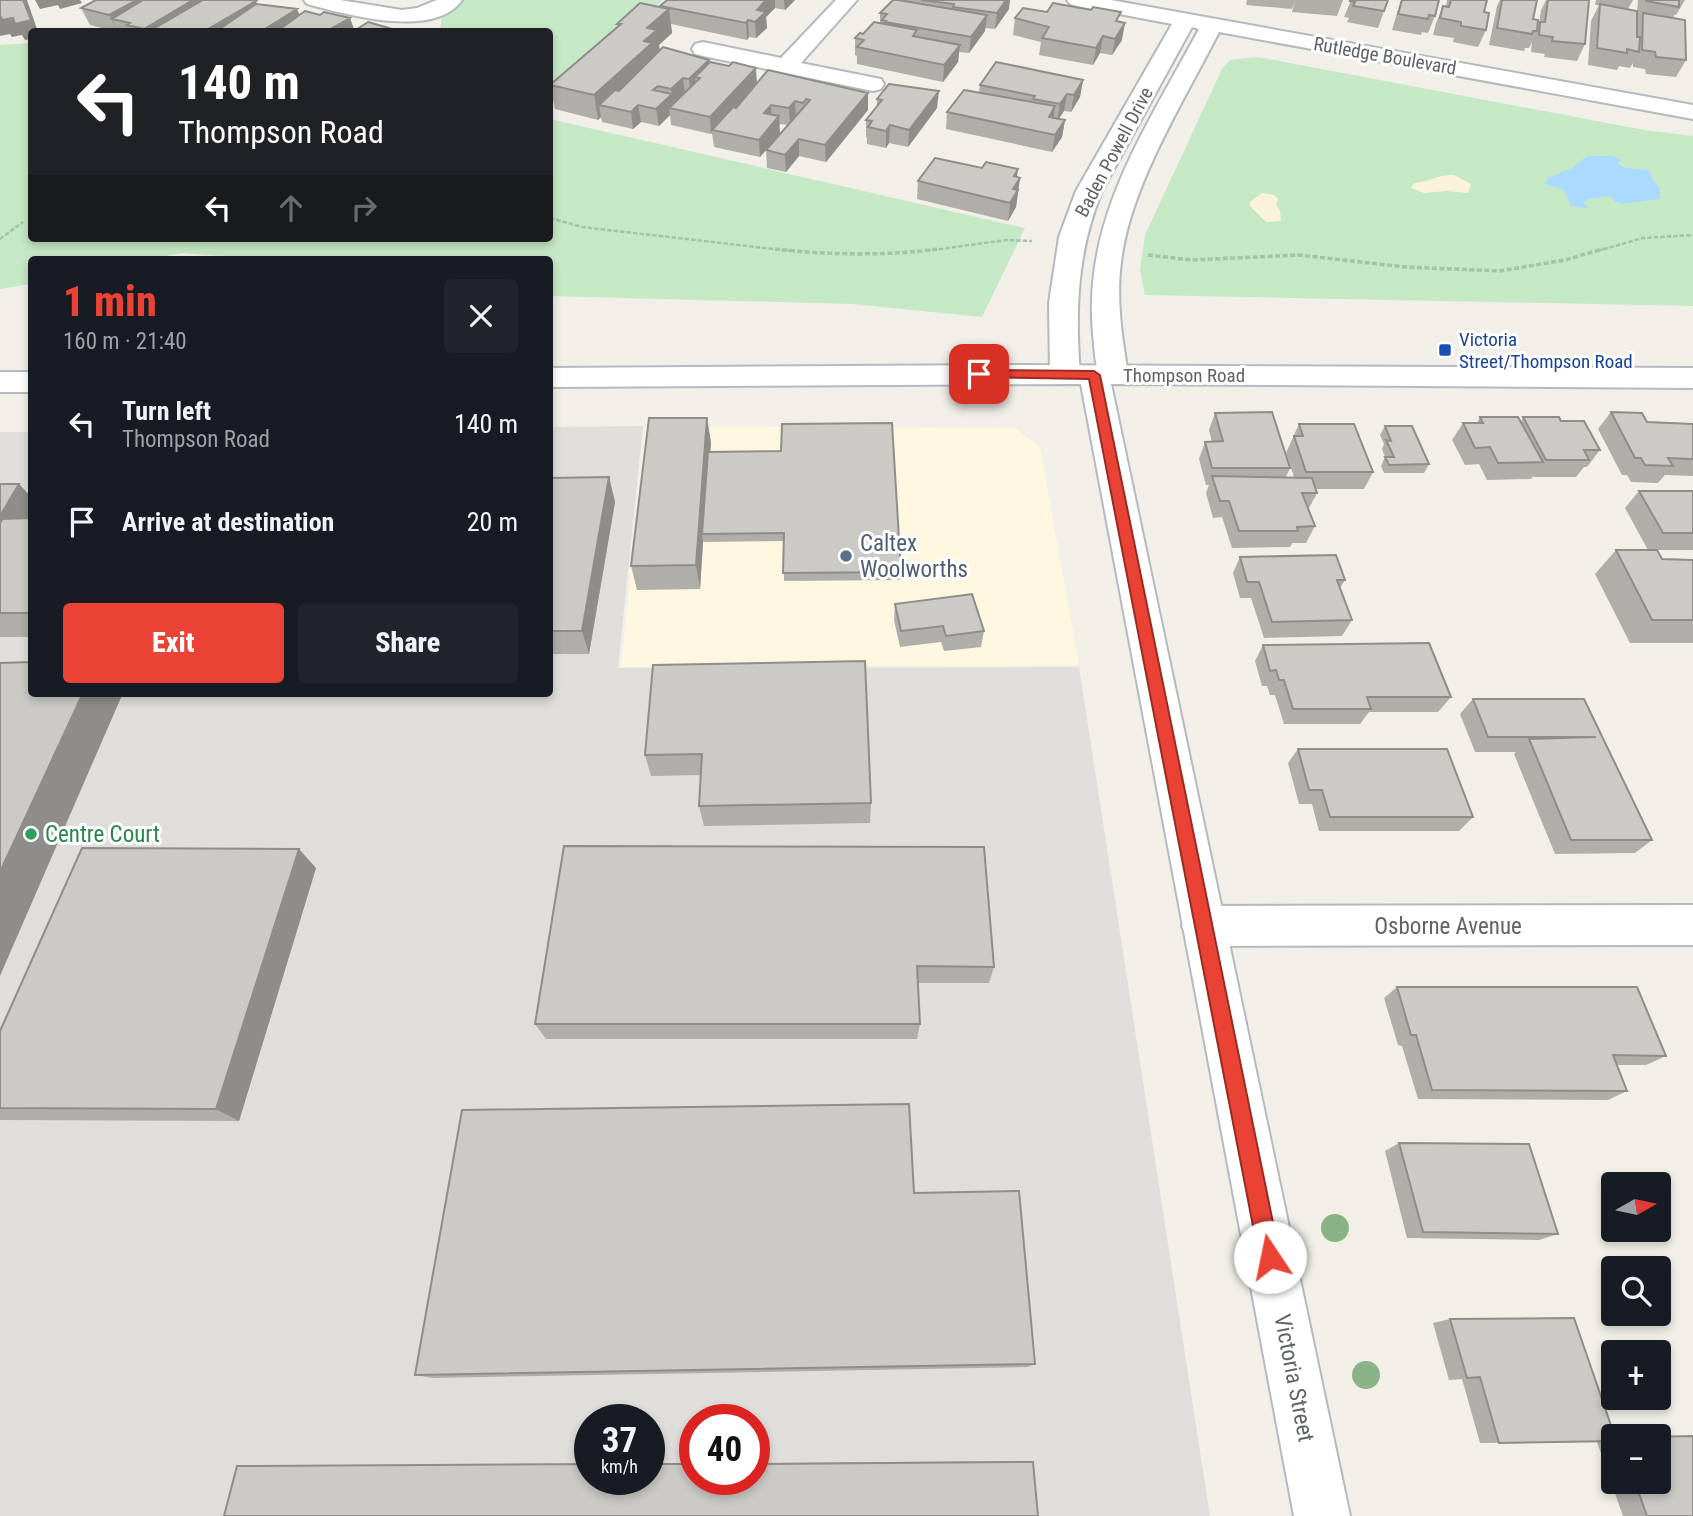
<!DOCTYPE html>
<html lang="en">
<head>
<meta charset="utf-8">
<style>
	body { margin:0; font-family:"Roboto Condensed",sans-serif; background:#20242c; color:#f1f3f6; height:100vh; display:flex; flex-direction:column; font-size:26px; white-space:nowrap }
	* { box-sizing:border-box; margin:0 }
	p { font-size:23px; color:#9ea1a6 }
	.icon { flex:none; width:38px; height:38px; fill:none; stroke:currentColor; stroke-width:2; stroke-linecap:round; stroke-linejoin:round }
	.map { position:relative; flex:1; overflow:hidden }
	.side { position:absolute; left:28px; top:256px; width:525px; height:441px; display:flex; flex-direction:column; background:#171b24; border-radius:7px; box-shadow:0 4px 10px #0003 }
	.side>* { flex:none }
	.banner { position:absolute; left:28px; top:28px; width:525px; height:214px; border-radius:7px; box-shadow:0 4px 10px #0003; background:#202124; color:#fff; overflow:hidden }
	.needle { width:46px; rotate:81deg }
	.fabs { position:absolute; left:1601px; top:1172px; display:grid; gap:14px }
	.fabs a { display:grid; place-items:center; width:70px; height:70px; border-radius:7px; background:#171b24; box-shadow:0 4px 10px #0003; font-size:35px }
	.speed { position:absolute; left:574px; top:1404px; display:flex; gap:14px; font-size:35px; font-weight:700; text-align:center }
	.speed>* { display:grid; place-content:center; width:91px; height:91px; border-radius:50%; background:#171b24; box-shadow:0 4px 10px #0003; line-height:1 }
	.speed small { font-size:18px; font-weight:400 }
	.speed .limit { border:10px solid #d22; background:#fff; color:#111 }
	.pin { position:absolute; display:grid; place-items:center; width:60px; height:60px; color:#fff; margin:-30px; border-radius:14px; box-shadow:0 4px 10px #0006 }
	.me { position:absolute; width:77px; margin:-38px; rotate:349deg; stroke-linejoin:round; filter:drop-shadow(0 0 5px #0008) }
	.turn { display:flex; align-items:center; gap:24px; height:147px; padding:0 35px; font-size:32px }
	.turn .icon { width:91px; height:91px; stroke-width:2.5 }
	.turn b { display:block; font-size:49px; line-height:60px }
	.lanes { display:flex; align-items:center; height:66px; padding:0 35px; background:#0003; justify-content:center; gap:35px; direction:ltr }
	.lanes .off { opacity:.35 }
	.round { display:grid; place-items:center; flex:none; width:74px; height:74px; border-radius:7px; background:#20242c }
	.overview { display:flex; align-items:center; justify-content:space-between; height:119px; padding:0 35px }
	h1 { font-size:42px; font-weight:800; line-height:52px; color:#ea4335 }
	.cta { display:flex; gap:14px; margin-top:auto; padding:14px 35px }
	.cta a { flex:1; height:80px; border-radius:7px; background:#ea4335; color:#fff; font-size:28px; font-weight:800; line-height:80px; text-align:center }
	.cta a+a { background:#20242c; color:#f1f3f6 }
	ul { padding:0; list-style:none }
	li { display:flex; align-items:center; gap:21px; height:98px; padding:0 35px }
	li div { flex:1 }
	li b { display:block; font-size:26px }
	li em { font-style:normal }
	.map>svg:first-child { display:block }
	.commercial { fill:#fef7e0 }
	.industrial { fill:#e0deda; fill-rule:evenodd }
	.green { fill:#c5e8c5 }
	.sand { fill:#fbf3d9 }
	.water { fill:#aadaff }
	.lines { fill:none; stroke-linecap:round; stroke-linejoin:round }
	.street-casing { stroke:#b5b8bc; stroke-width:4 }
	.secondary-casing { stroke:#b6babf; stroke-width:4 }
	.path-far1 { stroke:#9cc7a9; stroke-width:2.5; stroke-dasharray:4.5 2; stroke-linecap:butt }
	.path { stroke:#9cc7a9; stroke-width:3.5; stroke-dasharray:5 2.5; stroke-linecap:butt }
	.street { fill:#fff; fill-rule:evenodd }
	.secondary { fill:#fff; fill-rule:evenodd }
	.tree { fill:#89b387 }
	.wall { fill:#afaea9; fill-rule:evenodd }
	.shaded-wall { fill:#8f8d8a }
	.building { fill:#cccac5; stroke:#8f8d8a; stroke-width:2 }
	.route { fill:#ea4335; stroke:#982c22; stroke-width:2 }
	.transit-dot { fill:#1a4fb4; stroke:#fff; stroke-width:2.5 }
	.service-dot { fill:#5c6f8a; stroke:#fff; stroke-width:2.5 }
	.leisure-dot { fill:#2e9e5b; stroke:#fff; stroke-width:2.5 }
	.labels { text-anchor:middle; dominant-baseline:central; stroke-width:6; stroke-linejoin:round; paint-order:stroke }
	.far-street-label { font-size:19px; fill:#5f6368; stroke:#fff }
	.far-transit-label { font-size:19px; fill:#164399; stroke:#fff; text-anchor:start }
	.service-label { font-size:23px; fill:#4e5e75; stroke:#fff; text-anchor:start }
	.leisure-label { font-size:23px; fill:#27864d; stroke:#fff; text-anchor:start }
	.street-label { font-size:23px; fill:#5f6368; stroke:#fff }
</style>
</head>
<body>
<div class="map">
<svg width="1693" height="1516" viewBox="0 0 1693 1516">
	<rect width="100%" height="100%" fill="#f1efe8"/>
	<path class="commercial" d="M646 426 1015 428 1040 447 1079 665 621 667Z"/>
	<path class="industrial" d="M643 426 618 668 1079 667 1210 1516H0V432H31L32 693H550V427ZM590 1419H649V1479H590ZM695 1419H754V1479H695Z"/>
	<path class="green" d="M464 0H663L550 97V32H440L442 15Z
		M31 43 32 238H550V119L1025 228 982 317 852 304 550 296V259H260L182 253 149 259H32L31 284 0 289V45Z
		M1258 57 1644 130 1693 136V306L1145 295 1140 270 1145 235 1222 69 1230 60Z"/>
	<path class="sand" d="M1454 175 1471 184 1468 193 1447 191 1424 193 1411 188 1414 183C1430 182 1435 175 1454 175Z
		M1262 193 1274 195 1278 199 1276 205 1280 211 1281 221 1266 222 1250 206V202Z"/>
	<path class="water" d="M1587 156H1613L1621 160 1617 163 1625 168 1649 170 1652 179 1660 187V199L1622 204 1614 201 1611 196 1588 199 1584 203 1588 208 1571 206 1564 190 1545 184 1548 178 1574 167Z"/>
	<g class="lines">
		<g class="street-casing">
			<path id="street" d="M304 0H340L402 10 417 8 437 0H462C434 40 345 14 307 4Z
				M836 0H857L801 63 881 79 884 84 881 89 873 91 703 56 695 54 692 49 695 44 703 42 781 58Z
				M1067 0H1111L1693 105V119L1219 32C1184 101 1130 186 1121 262 1116 300 1122 337 1128 374L1123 381 1113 383 1103 381C1094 368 1095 349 1093 334 1082 218 1147 127 1199 29L1192 27 1102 191C1077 252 1075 309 1080 374L1075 381 1065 383 1055 381 1050 374 1049 303 1059 237 1076 191 1172 24 1077 6 1070 4Z
				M1693 905V945L1203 946 1188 940 1182 926 1188 912 1203 906Z"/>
		</g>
		<g class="secondary-casing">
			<path id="secondary" d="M1006 365 1693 368V388L1111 384 1350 1516H1294L1081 384 550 387V368Z
				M0 372H32V392H0Z"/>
		</g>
		<path class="path-far1" d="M550 218 582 227 790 251
			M0 239 23 222
			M926 251 1006 240 1032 241
			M1597 251 1643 238 1693 235"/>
		<path class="path" d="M775 249C826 255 888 256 938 249
			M1148 255 1192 260 1299 255 1405 267 1500 271 1565 260 1603 249"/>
		<use href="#street" class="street"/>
		<use href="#secondary" class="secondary"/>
	</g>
	<g class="tree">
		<circle cx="1335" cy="1228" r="14"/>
		<circle cx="1366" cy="1375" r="14"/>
	</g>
	<path class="wall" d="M667 0H795L785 10 775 8 766 17 767 28 756 38 749 37 747 40 671 24 672 33 659 45 660 50 709 60 710 63 757 83 868 110 826 162 799 156 786 172 767 168 766 150 760 157 714 147 712 133 711 134 671 125 670 115 659 126 641 122 633 129 602 122 601 117 598 120 555 109 550 85 617 27V24L661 8 660 6ZM780 124 788 125 770 145Z
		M893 0H1006L1009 9 995 29 985 28V31L969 53 959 52 958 62 943 82 857 64V56L855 55V38L880 23V13Z
		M1247 0H1343L1337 16 1292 12 1295 0 1292 9 1246 5Z
		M1351 0H1388L1378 28 1347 22 1349 18 1344 17Z
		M1401 0H1439L1435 16 1428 33 1422 32 1421 35 1392 30Z
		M1447 0H1487L1484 12 1486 30 1478 47 1453 42 1454 38 1433 35 1436 23 1443 6H1446Z
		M1500 0H1537L1533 19 1537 28 1539 24 1541 10 1546 0H1589L1585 44 1577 61 1544 57 1545 54 1531 52 1532 42 1529 48H1525L1524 51 1489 45 1497 6Z
		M1596 0H1633L1628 9 1637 14 1638 0H1685L1676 15H1674L1673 18 1686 60 1676 77 1646 74 1645 69 1633 67V63L1630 68 1619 66 1617 70 1588 65 1591 21 1599 5H1595Z
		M257 4 300 15H320L350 18 354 31 399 32H118L90 25 81 8Z
		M1047 12 1119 22 1122 40 1112 55 1100 53 1093 65 1039 55 1041 42 1013 35 1015 18Z
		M1083 80 1080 97 1071 112 1064 111 1059 119 1065 120 1062 137 1052 152 946 129 947 112 979 93 980 85Z
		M877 99 937 108 908 147 889 143 886 148 867 144V138L866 137V120L877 107Z
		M1017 177 1020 178 1016 207 1008 221 917 199 918 181Z
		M1611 412 1647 422 1693 424V476L1665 475 1658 483 1631 482 1627 475H1622L1598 429Z
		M1215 413 1290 468 1286 477H1294L1286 453 1299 424 1373 472 1364 489H1316L1317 493 1308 510 1315 526 1306 543H1292L1290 547 1232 548 1222 517 1213 518 1206 493 1209 485H1206L1199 459 1205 442H1212L1209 430Z
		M1480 417 1521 422 1523 417 1561 421 1600 450 1587 467H1584L1576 477H1534L1533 476 1531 479 1487 480 1479 464 1465 465 1452 440 1463 423H1477Z
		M707 418 711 443 710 452 901 572V580L784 581V541L703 542 700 589 637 590 631 566Z
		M1385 426 1429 464 1424 473H1384L1381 466 1385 457 1382 449 1384 444 1380 435Z
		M609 477 615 502 589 654H550V478Z
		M0 484H19L32 498V637H0Z
		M1639 491H1693V550H1648L1625 508Z
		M1616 550 1662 559 1693 560V643H1630L1595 574Z
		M1240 557 1345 580 1340 588 1352 620 1342 636 1264 638 1251 598H1240L1233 573Z
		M895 604 984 631 981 647 944 651 941 642 900 647 894 620Z
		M1263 645 1451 697 1438 712H1369L1360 724H1284L1275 695H1270L1267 686H1262L1255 661Z
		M653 665 871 803 870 823 704 826 699 806 701 775 651 776 645 755Z
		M1473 699H1584L1652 840 1635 853 1555 854 1514 754 1516 752H1475L1460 714Z
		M1298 749 1473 817 1459 831H1319L1312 804H1299L1288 763Z
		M984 847 994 967 989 983H918L920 1024 917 1039H546L535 1024Z
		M316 868 239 1121 0 1120V1031Z
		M1397 987 1666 1056 1646 1065H1617L1627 1091 1608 1100 1418 1099 1402 1046 1398 1045 1384 998Z
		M1399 1143 1558 1234 1539 1240 1407 1238 1385 1151Z
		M914 1193 1035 1364 1028 1367 433 1378 415 1375Z
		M1450 1319 1614 1437V1482H1659L1693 1516H1623L1597 1442 1480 1443 1462 1379 1449 1380 1433 1323Z
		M1025 1461 1033 1462 1038 1516H224L237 1466 590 1464V1479H649V1463H695V1479H754V1463Z"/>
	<path class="shaded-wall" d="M23 0H27L38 32H32V39L25 40 22 35 12 37 10 34 0 36V17Z
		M35 0H82H80L82 3 60 9 58 5 40 9Z
		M137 0H175L130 23 112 19 118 31 109 15Z
		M193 0H215L155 28 157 32H145L144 29Z
		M766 0H775V8L766 17 767 28 756 38 755 22 757 10Z
		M784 0H795L785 10Z
		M1006 0H1010L1009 9 995 29 997 13Z
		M256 1 262 18 239 32H203Z
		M297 9 304 25 294 32H260Z
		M669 9 672 33 659 45 660 54 611 108 599 105 601 117 598 120 594 95 644 41 647 28Z
		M987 15 985 31 969 53 971 37Z
		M350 18 355 32H325Z
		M748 20 749 37 747 40 746 23Z
		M1125 23 1122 40 1112 55 1115 39Z
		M1103 36 1100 53 1093 65 1096 48Z
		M960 45 958 62 943 82 944 65Z
		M709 60 711 77H695L697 91 691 96 689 79Z
		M756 68 757 85 715 130H712L711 134 710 117Z
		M683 78 685 95 674 106 671 89Z
		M1083 80 1080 97 1071 112 1074 95Z
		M939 91 937 108 908 147 909 130Z
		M868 93V110L826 162 825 145Z
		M672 94 674 109 669 108 670 115 659 126 656 109Z
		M1067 94 1064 111 1057 121 1060 104Z
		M795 101 796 118 790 126 789 108Z
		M638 105 641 122 633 129 631 112Z
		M771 105 772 122 764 113Z
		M1055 106 1053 123 1049 117Z
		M779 116 780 134 760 157 759 140Z
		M1065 120 1062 137 1052 152 1055 135Z
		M890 125 889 143 886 148V131Z
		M799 139V156L786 172 785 155Z
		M1018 169 1016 184 1020 178 1016 207 1008 221 1014 176Z
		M707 418 711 443 704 534H702L703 542 700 589 696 565Z
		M609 477 615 502 589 654 582 631Z
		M19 484 32 498V524L0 578V516Z
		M83 693H123L0 976V872Z
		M299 849 316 868 239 1121 216 1109Z"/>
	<path class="building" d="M0 0H23L31 20 15 24 13 18 2 20 1 17H0Z
		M96 0H137L109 15 81 8Z
		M143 0H193L144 29 127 25 130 23 112 19Z
		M203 0H250L256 1 203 32H168L155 28Z
		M667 0H766L757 10 766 12 755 22 748 20 746 23 660 6Z
		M893 0H898L987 15 971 37 885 22 886 21 882 20 887 14 880 13Z
		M921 0H1006L997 13 953 7 954 4Z
		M1351 0H1388L1384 11 1353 6 1355 2 1350 1Z
		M1402 0H1439L1435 16 1429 15 1428 19 1398 14Z
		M1451 0H1487L1484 12 1489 13 1486 30 1461 26V22L1440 18 1443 6 1449 7Z
		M1502 0H1537L1533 19 1538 20 1537 31H1533L1532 34 1497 28Z
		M1548 0H1589L1585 44 1552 41 1553 37 1539 35 1540 22H1545Z
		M1646 0H1679V7L1646 1Z
		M640 3 669 9 647 28 657 30 644 41 652 43 594 95 550 85 621 24H617Z
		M1053 3 1091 10 1093 7 1121 12 1116 21 1125 23 1115 39 1103 36 1096 48 1042 38 1049 27 1015 18 1023 8 1047 12Z
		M256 4 297 9 260 32H215Z
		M1600 4 1637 11V37H1640L1639 52 1627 49V53L1597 48Z
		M305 11 320 15 324 12 350 18 325 32H276Z
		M1643 13 1685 20 1686 60 1656 57 1655 52 1642 50Z
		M368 22 399 31 353 32Z
		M874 22 917 30 913 36 960 45 944 65 857 47 864 40 855 38 860 33 863 34Z
		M663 47 709 60 689 79 683 78 671 89 658 86 653 90 672 94 656 109 638 105 631 112 599 105 615 90 619 91Z
		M710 62 729 66 733 62 756 68 710 117 669 108 700 78 695 77Z
		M996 62 1083 80 1074 95 1067 94 1060 104 1033 99 1035 96 980 85Z
		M768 70 868 93 825 145 799 139 785 155 766 150 810 100 806 99 803 103 795 101 789 108 771 105 764 113 779 116 759 140 712 130 733 107 736 108Z
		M889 84 939 91 909 130 890 125 886 131 868 127 872 121 866 120 882 100 877 99Z
		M964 90 1055 106 1049 117 1065 120 1055 135 947 112Z
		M935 158 982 168 986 162 1018 169 1014 176 1020 178 1013 189 1018 190 1010 203 918 181Z
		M1272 412 1290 468H1212L1205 442 1223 441 1215 413Z
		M1611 412 1642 413 1647 422 1693 424V459L1668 458 1673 466 1645 465 1641 458H1635Z
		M1480 417H1518L1543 462 1498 463 1490 447 1475 448 1463 423H1483Z
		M1523 417H1559L1561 421H1584L1600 450H1584L1589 460H1546Z
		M649 418H707L696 565 631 566Z
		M892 423 901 572 783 573 784 533 702 534 708 452 781 451 782 424Z
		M1299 424H1354L1373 472H1306L1294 436H1303Z
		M1385 426H1412L1429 464 1389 465 1385 457H1394L1386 440 1391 441Z
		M1212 476 1312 478 1317 493H1302L1315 526 1297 527 1298 531H1239L1229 501H1220Z
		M609 477 582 631H550V478Z
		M0 484H19L0 516Z
		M1639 491H1693V533H1663Z
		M32 518V613H0V523L2 519Z
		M1616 550H1657L1662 559 1693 560V620H1652Z
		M1336 555 1345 580H1337L1352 620 1272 622 1259 582H1247L1240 557Z
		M972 594 984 631 946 636 943 626 901 631 895 604Z
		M1429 643 1451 697H1367L1371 709H1293L1284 680H1279L1276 670 1270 671 1263 645Z
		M865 661 871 803 699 806 702 754 645 755 653 665Z
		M32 662V693H83L0 872V663Z
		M1473 699H1584L1652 840H1571L1529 739 1596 737H1488Z
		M1298 749H1447L1473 817H1330L1322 790H1309Z
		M564 846 984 847 994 967 917 966 920 1024H535Z
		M82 848 299 849 216 1109 0 1108V1031Z
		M1397 987H1637L1666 1056 1613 1055 1627 1091 1432 1090 1416 1035H1411Z
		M909 1104 914 1193 1019 1191 1035 1364 415 1375 462 1110Z
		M1399 1143 1529 1144 1558 1234 1423 1232Z
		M1574 1318 1615 1437H1614V1441L1499 1443 1480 1377 1467 1378 1450 1319Z
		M1693 1436V1516H1647L1635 1482H1659V1437H1643Z
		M1033 1462 1038 1516H224L237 1466 590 1464V1479H649V1464H695V1479H754V1464Z"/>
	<path class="route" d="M979 370 1094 371 1100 375 1280 1257 1277 1264 1270 1267 1262 1264 1259 1257 1089 379 975 377V371Z"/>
	<rect class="transit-dot" x="1438" y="343" width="14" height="14" rx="3.5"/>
	<circle class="service-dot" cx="846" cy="556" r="7"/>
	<circle class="leisure-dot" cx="31" cy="834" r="7"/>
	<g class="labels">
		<g class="far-street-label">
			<text transform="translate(1385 56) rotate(10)">Rutledge Boulevard</text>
			<text transform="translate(1114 152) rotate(-62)">Baden Powell Drive</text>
			<text x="1184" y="375">Thompson Road</text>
		</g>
		<g class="far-transit-label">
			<text x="1459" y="339">Victoria<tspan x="1459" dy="22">Street/Thompson Road</tspan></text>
		</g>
		<g class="service-label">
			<text x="860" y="543">Caltex<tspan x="860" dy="26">Woolworths</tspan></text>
		</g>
		<g class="leisure-label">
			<text x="45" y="834">Centre Court</text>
		</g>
		<g class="street-label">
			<text x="1448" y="926">Osborne Avenue</text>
			<text transform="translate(1294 1378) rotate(79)">Victoria Street</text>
		</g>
	</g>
</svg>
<div class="fabs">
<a><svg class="needle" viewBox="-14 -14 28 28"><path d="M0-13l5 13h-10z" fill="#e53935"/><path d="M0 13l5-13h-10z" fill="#9ea1a6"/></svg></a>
<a><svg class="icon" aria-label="search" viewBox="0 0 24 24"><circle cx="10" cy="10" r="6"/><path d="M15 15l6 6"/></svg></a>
<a>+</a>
<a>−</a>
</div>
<div class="speed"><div>37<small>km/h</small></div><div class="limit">40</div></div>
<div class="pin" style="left:979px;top:374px;background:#d93025"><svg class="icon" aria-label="arrive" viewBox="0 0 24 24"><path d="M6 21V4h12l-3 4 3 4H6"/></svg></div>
<svg class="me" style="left:1270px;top:1257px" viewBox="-20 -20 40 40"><circle r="19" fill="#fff"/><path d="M0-13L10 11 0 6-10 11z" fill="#ea4335"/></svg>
<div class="banner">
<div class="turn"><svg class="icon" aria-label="left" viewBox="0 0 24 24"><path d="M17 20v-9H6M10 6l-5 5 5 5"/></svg><div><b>140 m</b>Thompson Road</div></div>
<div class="lanes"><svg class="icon" aria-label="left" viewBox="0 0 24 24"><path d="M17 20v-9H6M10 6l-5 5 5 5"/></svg><svg class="icon off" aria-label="ahead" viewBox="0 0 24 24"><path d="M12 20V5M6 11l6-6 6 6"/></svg><svg class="icon off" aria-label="right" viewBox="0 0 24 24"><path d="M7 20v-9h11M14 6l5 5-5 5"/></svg></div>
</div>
<section class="side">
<div class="overview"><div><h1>1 min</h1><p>160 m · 21:40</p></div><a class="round"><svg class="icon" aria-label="close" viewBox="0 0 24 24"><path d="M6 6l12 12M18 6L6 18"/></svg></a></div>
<ul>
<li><svg class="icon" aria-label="left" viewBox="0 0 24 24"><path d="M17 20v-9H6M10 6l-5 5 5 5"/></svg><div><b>Turn left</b><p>Thompson Road</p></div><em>140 m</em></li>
<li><svg class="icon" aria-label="arrive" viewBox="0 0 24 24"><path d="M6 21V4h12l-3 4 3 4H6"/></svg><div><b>Arrive at destination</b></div><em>20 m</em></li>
</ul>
<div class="cta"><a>Exit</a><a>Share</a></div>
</section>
</div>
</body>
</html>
